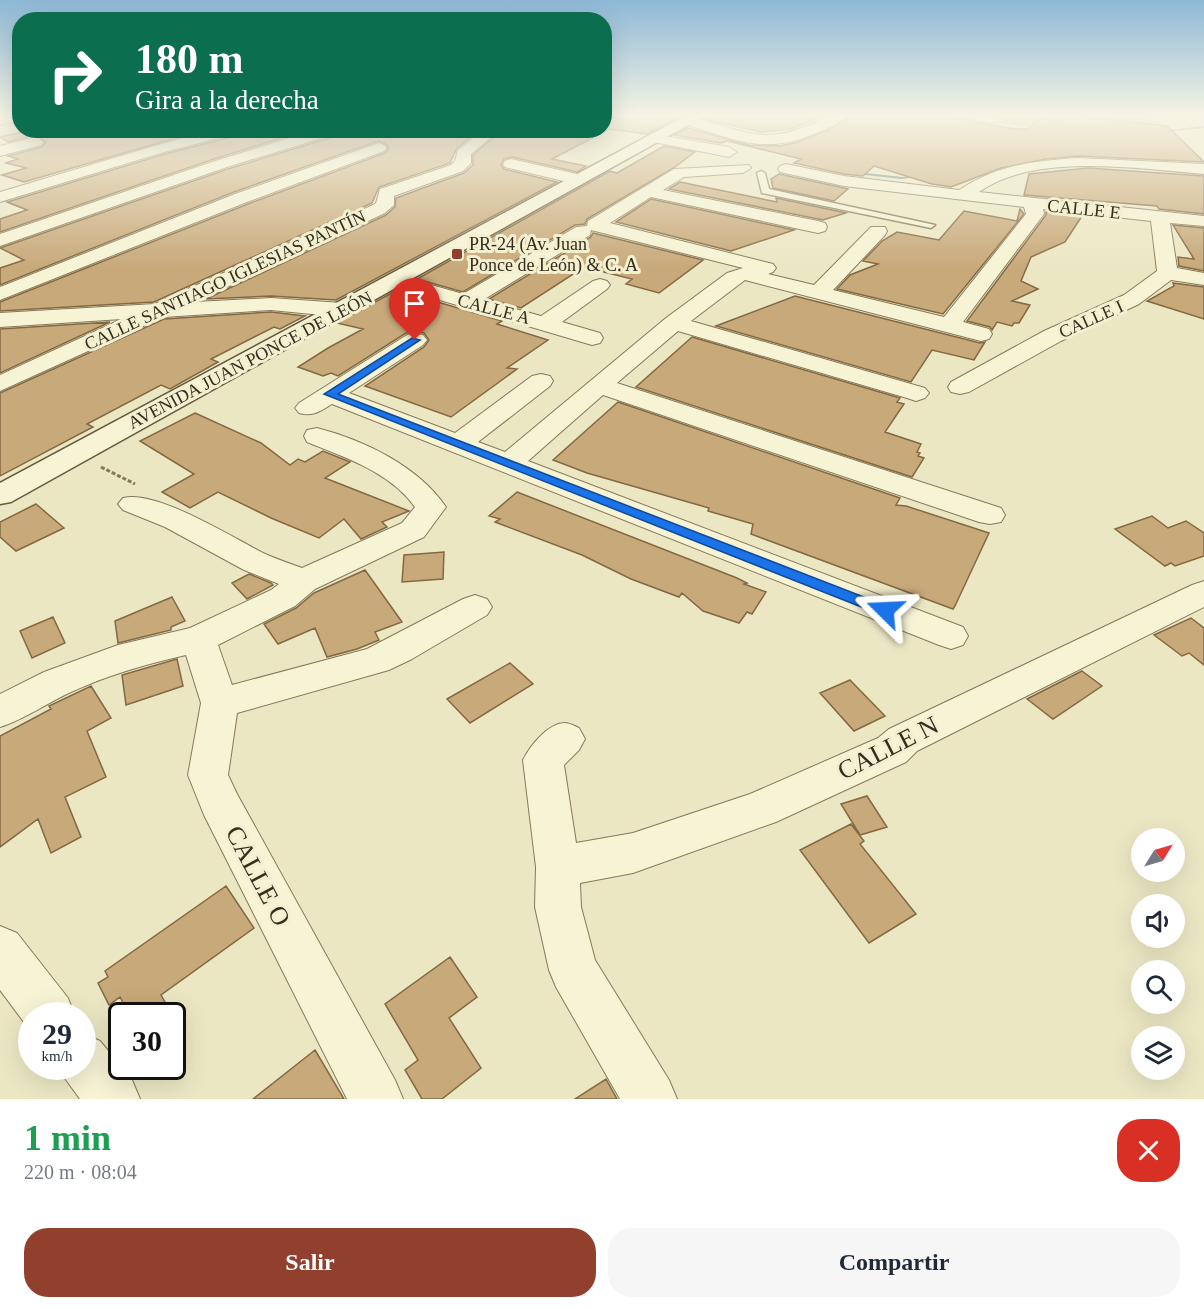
<!DOCTYPE html>
<html lang="es">
<head>
<meta charset="utf-8">
<style>
	body { margin:0; font-family:Georgia,serif; background:#f6f6f7; color:#1f2937; height:100vh; display:flex; flex-direction:column; font-size:22px; white-space:nowrap }
	* { box-sizing:border-box; margin:0 }
	p { font-size:20px; color:#747a83 }
	.icon { flex:none; width:33px; height:33px; fill:none; stroke:currentColor; stroke-width:2; stroke-linecap:round; stroke-linejoin:round }
	.map { position:relative; height:1099px; overflow:hidden }
	.drawer { display:flex; flex-direction:column; background:#fff; flex:1 }
	.drawer>* { flex:none }
	.top-card { position:absolute; left:12px; top:12px; width:600px; height:126px; border-radius:24px; box-shadow:0 6px 24px #0002; background:#0b6e4f; color:#fff; overflow:hidden }
	.needle { width:39px; rotate:53deg }
	.fabs { position:absolute; left:1131px; top:828px; display:grid; gap:12px }
	.fabs a { display:grid; place-items:center; width:54px; height:54px; border-radius:50%; background:#fff; box-shadow:0 6px 24px #0002; font-size:30px }
	.speed { position:absolute; left:18px; top:1002px; display:flex; gap:12px; font-size:30px; font-weight:700; text-align:center }
	.speed>* { display:grid; place-content:center; width:78px; height:78px; border-radius:50%; background:#fff; box-shadow:0 6px 24px #0002; line-height:1 }
	.speed small { font-size:15px; font-weight:400 }
	.speed .limit { border:3px solid #111; border-radius:9px; background:#fff; color:#111 }
	.pin { position:absolute; display:grid; place-items:center; width:51px; height:51px; color:#fff; margin:-62px -26px; border-radius:50% 50% 50% 0; rotate:-45deg; box-shadow:0 0 6px #0007 }
	.pin .icon { rotate:45deg }
	.me { position:absolute; width:66px; margin:-33px; rotate:291deg; stroke-linejoin:round; filter:drop-shadow(0 0 4px #0008) }
	.turn { display:flex; align-items:center; gap:21px; height:126px; padding:0 24px; font-size:27px }
	.turn .icon { width:78px; height:78px; stroke-width:2.5 }
	.turn b { display:block; font-size:42px; line-height:51px }
	.round { display:grid; place-items:center; flex:none; width:63px; height:63px; border-radius:24px; background:#f6f6f7 }
	.overview { display:flex; align-items:center; justify-content:space-between; height:102px; padding:0 24px }
	h1 { font-size:36px; font-weight:700; line-height:45px; color:#1e9e55 }
	.primary-button { display:flex; gap:12px; margin-top:auto; padding:12px 24px }
	.primary-button a { flex:1; height:69px; border-radius:24px; background:#91402e; color:#fff; font-size:24px; font-weight:700; line-height:69px; text-align:center }
	.primary-button a+a { background:#f6f6f7; color:#1f2937 }
	.map>svg:first-child { display:block }
	.green { fill:#bac997 }
	.lines { fill:none; stroke-linecap:round; stroke-linejoin:round }
	.stream { fill:#6c8c8a; fill-rule:evenodd }
	.building { fill:#c8a97a; stroke:#836842; stroke-width:1.5 }
	.lane-casing { stroke:#85795b; stroke-width:3 }
	.street-casing { stroke:#85795b; stroke-width:2 }
	.secondary-casing { stroke:#665a3e; stroke-width:3 }
	.path { stroke:#85795b; stroke-width:3; stroke-dasharray:4 2; stroke-linecap:butt }
	.lane { fill:#f7f3d5; fill-rule:evenodd }
	.street { fill:#f7f3d5; fill-rule:evenodd }
	.secondary { fill:#f7f3d5; fill-rule:evenodd }
	.route { fill:#1a73e8; stroke:#114b97; stroke-width:1.5 }
	.poi-dot { fill:#91402e; stroke:#f3f0d2; stroke-width:2 }
	.labels { text-anchor:middle; dominant-baseline:central; stroke-width:6; stroke-linejoin:round; paint-order:stroke }
	.far-street-label { font-size:18px; fill:#352e1e; stroke:#f3f0d2 }
	.far-poi-label { font-size:18px; fill:#352e1e; stroke:#f3f0d2; text-anchor:start }
	.near-street-label { font-size:26px; fill:#352e1e; stroke:#f3f0d2 }
</style>
</head>
<body>
<div class="map">
<svg width="1204" height="1099" viewBox="0 0 1204 1099">
	<rect width="100%" height="100%" fill="#ece7c3"/>
	<path class="green" d="M984 114H1051L1050 120 1038 118 1034 121 1041 123 1032 127 988 122 995 119Z
		M1072 114 1140 115 1156 125 1113 127 1104 118Z"/>
	<g class="lines">
		<path class="stream" d="M1204 126V128L1161 132 1159 131Z
			M857 172 902 177 919 175 921 176 902 179 856 174 855 173Z"/>
	</g>
	<path class="building" d="M604 114H684L647 134 609 129 552 159 586 166 577 172 512 157 504 159 501 165 504 169 557 182 336 300 271 296 206 299 386 215 395 207 396 198 464 173 473 165V155L502 130H604Z
		M710 114H826L791 129 761 132 704 119Z
		M851 114H947L960 119 1014 129H1028L1040 118 1060 122 1061 114 1167 126 1204 162 1078 156 1046 159 1001 168 951 187 932 184 874 166 863 176 844 174 794 163 801 159 727 141 721 143 674 135 688 128 749 145 780 146 798 142 826 131 843 122Z
		M31 130H203L24 182 2 175 26 168 6 163 18 159 8 156 42 147 46 142 35 135 8 142 0 137Z
		M242 130H307L214 159 0 232V219L27 210 7 202 165 154 239 135Z
		M342 130H479L457 148 450 163 379 187 372 203 154 302 0 311V302L248 204 385 153 389 148 385 143 378 141 234 192 0 285V268L24 260 0 248 228 169 339 135Z
		M664 146 695 152 675 167 587 219 585 224 575 225 463 292 417 279 610 171 617 173Z
		M1088 168 1204 176V214L1159 209 1157 206 1024 195 1029 174Z
		M779 174 844 188 848 189 834 201 773 188 771 179Z
		M680 182 777 202 776 198 846 213 823 220 669 189Z
		M651 199 794 230 731 251 616 222Z
		M1020 209 1024 214 943 314 837 289 850 275 878 264 863 261 882 241 897 232 939 240 964 211 1017 221Z
		M1046 212 1082 216 1065 242 1031 257 1021 281 1038 289 1012 301 1030 305 1019 323H1014L1012 326 997 322 992 330 990 327 967 321 1046 215Z
		M1173 225 1204 228V271L1179 266 1178 257 1194 259Z
		M593 233 703 260 659 293 626 284 632 279 584 267 521 308 489 299 591 237Z
		M1173 283 1204 287V319L1147 301 1174 286Z
		M397 290 502 321 497 324 548 340 507 368 517 369 451 417 365 386 424 347 429 340 424 333 414 331 406 333 338 376 331 373 323 376 298 367 328 348 363 329 337 323Z
		M795 296 980 343 985 342 974 360 932 350 911 382 716 326Z
		M271 312 305 316 280 329 274 327 211 359 218 362 170 389 161 385 87 424 93 427 0 476V393L164 319Z
		M110 322 0 373V329Z
		M692 337 900 398 897 402 904 404 885 432 921 444 917 452 920 453 918 456 924 458 912 477 636 387Z
		M618 402 900 498 896 505 906 506 989 533 955 606 953 609 751 534 753 524 708 511 709 508 587 473 553 460Z
		M195 413 261 443 290 465 298 459 305 462 323 451 350 462 325 478 409 511 382 522 387 527 361 539 344 519 319 538 271 518 218 492 190 508 162 492 194 474 140 441Z
		M517 492 737 578 747 583 744 584 766 592 752 614 747 612 739 623 703 611 682 593 679 597 631 579 582 555 495 522 500 519 489 516Z
		M36 504 64 528 16 551 0 537V522Z
		M1152 516 1168 528 1186 521 1204 533V556L1175 566 1171 563 1165 566 1115 529Z
		M444 552 443 579 402 582 404 555Z
		M365 570 402 622 375 632 379 640 357 649 327 657 315 628 278 644 264 624 296 608 314 593Z
		M249 574 271 583 273 585 247 599 232 583Z
		M172 597 185 621 171 627V630L118 643 115 621Z
		M53 617 65 643 32 658 20 631Z
		M1191 618 1204 628V665L1189 653 1182 656 1154 635Z
		M177 659 183 686 126 705 122 675Z
		M510 663 533 684 470 723 447 699Z
		M1082 671 1102 686 1053 719 1027 699Z
		M850 680 885 716 854 731 820 693Z
		M91 686 111 718 87 731 106 777 65 797 81 837 51 853 38 819 0 847V736L51 709 49 706Z
		M867 796 887 827 860 835 841 804Z
		M851 824 864 841 860 844 916 914 869 943 800 850Z
		M226 886 254 928 161 995 165 1002 147 1016H130L120 997 109 1005 98 983 108 977 105 971Z
		M450 957 477 997 449 1018 481 1068 442 1099H422L405 1070 418 1060 385 1004Z
		M315 1050 344 1099H253Z
		M606 1079 617 1099H575Z"/>
	<g class="lines">
		<g class="lane-casing">
			<path id="lane" d="M761 171 765 173 769 189 935 225 931 228 762 193 757 173Z"/>
		</g>
		<g class="street-casing">
			<path id="street" d="M10 114H20V120L0 125V117Z
				M832 114H849C841 123 827 128 816 133 763 156 736 139 684 124L682 121 689 117C754 133 767 149 832 114Z
				M958 114H990L1000 119 993 123 960 117Z
				M214 130H240L238 133 164 152 0 202V192L154 146Z
				M316 130H340L338 133 227 167 0 246V234L215 161Z
				M483 130H500L471 154V163L463 171 394 196V205L385 213 195 302 271 298 342 303 350 305 353 310 350 315 342 317 271 310 163 317 0 391V375L122 319 0 327V313L155 304 373 205 376 203 380 189 451 165 455 161 458 150Z
				M659 135 729 147 737 152 729 157 654 142 652 139Z
				M36 137 44 142 41 145 0 156V146Z
				M379 143 384 145 387 148 384 151 247 202 0 300V287L235 194Z
				M1078 158 1204 164V174C1138 169 1035 152 979 192L1204 216V226L1170 223 1177 268 1204 273V285L1171 280 1139 304 1061 341 969 392 960 394 951 392 948 387 951 382 1044 331 1124 295 1157 271 1151 221 1043 209 1044 214 963 322 989 329 992 334 989 339 981 341 745 280 691 321 925 388 929 393 925 398 916 401 907 398 678 331 617 383 1001 508 1005 515 1001 522 990 524 979 522 603 395 528 461 963 627 968 636 963 645 951 649 939 645 332 404C320 411 313 417 299 413L295 408 299 403 407 335 415 333 423 335 427 340 423 345 349 393 455 433 532 376 541 374 550 376 553 381 550 386 478 442 505 452 666 318 727 273 743 268 591 230 590 235 483 300 541 316 593 281 600 279 607 281 610 285 607 289 562 322 600 333 603 338 600 343 592 345 389 285 386 281 389 277 396 275 463 294 576 227 587 226 588 221 674 169 749 165 751 168 743 173 684 177 663 190 818 221 825 223 827 227 825 231 818 233 651 197 610 223 773 264 776 268 773 272 768 274 814 285 871 227H885L887 231 885 235 833 290 944 317 1026 214 1024 207 844 186 780 172 778 169 780 166 786 164 844 176 959 190C997 165 1033 161 1078 158Z
				M511 159 586 176 588 180 580 185 505 167 503 164 505 161Z
				M317 428C364 440 418 466 446 507L424 537 315 589 295 606 218 645 232 685 367 649 463 599 475 595 487 599 492 607 487 615 412 659 389 670 237 713 228 775 237 794 395 1080 403 1099H347L204 815 188 775 201 703 186 655C146 664 108 675 71 692 47 703 25 719 0 727V694L44 672 118 645 190 628 271 590 279 584 244 570 165 527 123 510 118 504 123 498C155 489 232 537 263 553 276 559 289 563 302 568L402 523 415 507C390 472 346 458 307 442L304 436 307 430Z
				M1204 581V607L917 751 906 762 776 822 633 873 580 883 581 907 595 960 669 1080 677 1099H620L556 987 549 970 535 907 536 867 523 760C530 746 548 723 565 723 569 723 575 726 579 728L585 739 579 750 564 765 576 843 633 833 750 794 878 738 889 729 1192 585Z
				M0 926 17 933 68 998 75 1016H32V1033L0 990Z
				M82 1033 100 1041 132 1080 140 1099H80L64 1077 59 1066H82Z"/>
		</g>
		<g class="secondary-casing">
			<path id="secondary" d="M689 114H708L11 502 0 504V483Z"/>
		</g>
		<path class="path" d="M101 467 135 484"/>
		<use href="#lane" class="lane"/>
		<use href="#street" class="street"/>
		<use href="#secondary" class="secondary"/>
	</g>
	<linearGradient id="sky" x2="0" y2="1"><stop stop-color="#8db8d6"/><stop offset="0.43" stop-color="#f6f4e4"/><stop offset="1" stop-color="#f6f4e4" stop-opacity="0"/></linearGradient>
	<rect width="1204" height="268" fill="url(#sky)"/>
	<path class="route" d="M412 338 420 340 338 394 890 607 892 610 885 615 879 614 324 394Z"/>
	<rect class="poi-dot" x="451" y="248" width="12" height="12" rx="3"/>
	<g class="labels">
		<g class="far-street-label">
			<text transform="translate(1084 209) rotate(6)">CALLE E</text>
			<text transform="translate(225 280) rotate(-25)">CALLE SANTIAGO IGLESIAS PANTÍN</text>
			<text transform="translate(494 309) rotate(15)">CALLE A</text>
			<text transform="translate(1091 319) rotate(-24)">CALLE I</text>
			<text transform="translate(250 360) rotate(-28)">AVENIDA JUAN PONCE DE LEÓN</text>
		</g>
		<g class="far-poi-label">
			<text x="469" y="244">PR-24 (Av. Juan<tspan x="469" dy="21">Ponce de León) &amp; C. A</tspan></text>
		</g>
		<g class="near-street-label">
			<text transform="translate(888 748) rotate(-27)">CALLE N</text>
			<text transform="translate(258 876) rotate(62)">CALLE O</text>
		</g>
	</g>
</svg>
<div class="fabs">
<a><svg class="needle" viewBox="-14 -14 28 28"><path d="M0-13l5 13h-10z" fill="#e53935"/><path d="M0 13l5-13h-10z" fill="#747a83"/></svg></a>
<a><svg class="icon" aria-label="sound" viewBox="0 0 24 24"><path d="M4 9h4l5-4v14l-5-4H4zM17 9q2 3 0 6"/></svg></a>
<a><svg class="icon" aria-label="search" viewBox="0 0 24 24"><circle cx="10" cy="10" r="6"/><path d="M15 15l6 6"/></svg></a>
<a><svg class="icon" aria-label="layers" viewBox="0 0 24 24"><path d="M12 4l9 5-9 5-9-5zM3 14l9 5 9-5"/></svg></a>
</div>
<div class="speed"><div>29<small>km/h</small></div><div class="limit">30</div></div>
<div class="pin" style="left:415px;top:340px;background:#d93025"><svg class="icon" aria-label="arrive" viewBox="0 0 24 24"><path d="M6 21V4h12l-3 4 3 4H6"/></svg></div>
<svg class="me" style="left:885px;top:610px" viewBox="-20 -20 40 40"><path d="M0-17L14 15 0 8-14 15z" fill="#1a73e8" stroke="#fff" stroke-width="4"/></svg>
<div class="top-card">
<div class="turn"><svg class="icon" aria-label="right" viewBox="0 0 24 24"><path d="M7 20v-9h11M14 6l5 5-5 5"/></svg><div><b>180 m</b>Gira a la derecha</div></div>
</div>
</div>
<section class="drawer">
<div class="overview"><div><h1>1 min</h1><p>220 m · 08:04</p></div><a class="round" style="background:#d93025;color:#fff"><svg class="icon" aria-label="close" viewBox="0 0 24 24"><path d="M6 6l12 12M18 6L6 18"/></svg></a></div>
<div class="primary-button"><a>Salir</a><a>Compartir</a></div>
</section>
</body>
</html>
